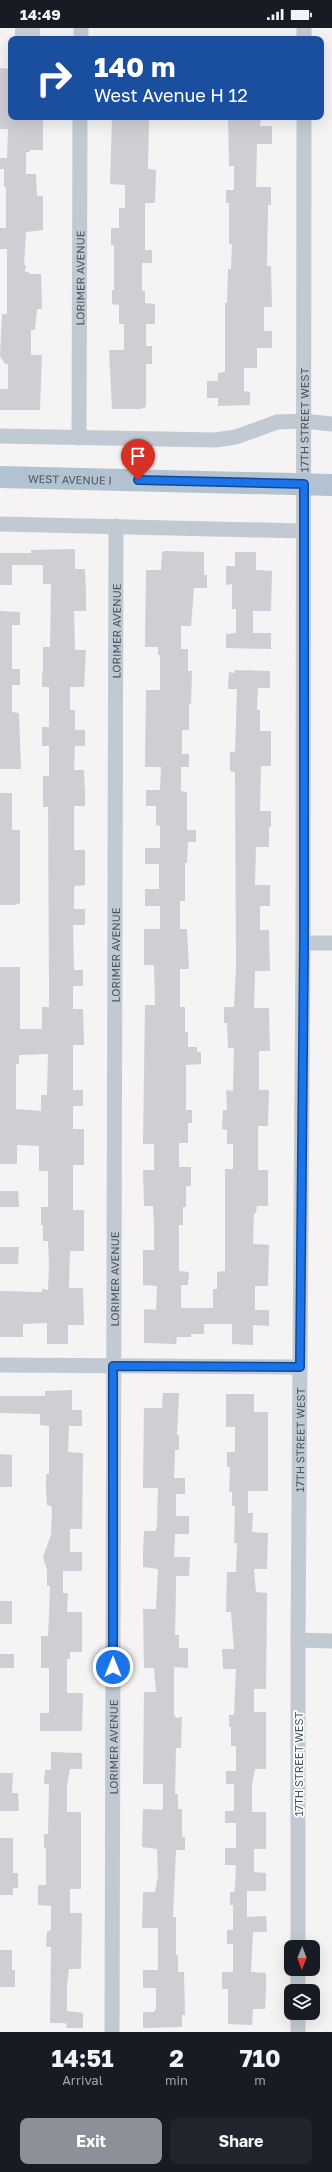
<!DOCTYPE html>
<html lang="en">
<head>
<meta charset="utf-8">
<style>
	body { margin:0; font-family:"Golos Text",sans-serif; background:#20242c; color:#f1f3f6; height:100vh; display:flex; flex-direction:column; font-size:15px; white-space:nowrap }
	* { box-sizing:border-box; margin:0 }
	p { font-size:13px; color:#9ea1a6 }
	.icon { flex:none; width:22px; height:22px; fill:none; stroke:currentColor; stroke-width:2; stroke-linecap:round; stroke-linejoin:round }
	.map { position:relative; height:2004px; overflow:hidden }
	.side { display:flex; flex-direction:column; background:#171b24; flex:1 }
	.side>* { flex:none }
	.top-card { position:absolute; left:8px; top:8px; width:316px; height:84px; border-radius:8px; box-shadow:0 4px 16px #0002; background:#1a4fa0; color:#fff; overflow:hidden }
	.needle { width:26px; rotate:181deg }
	.tools { position:absolute; left:284px; top:1912px; display:grid; gap:8px }
	.tools a { display:grid; place-items:center; width:36px; height:36px; border-radius:8px; background:#171b24; box-shadow:0 4px 16px #0002; font-size:20px }
	.pin { position:absolute; display:grid; place-items:center; width:34px; height:34px; color:#fff; margin:-41px -17px; border-radius:50% 50% 50% 0; rotate:-45deg; box-shadow:0 0 4px #0007 }
	.pin .icon { rotate:45deg }
	.me { position:absolute; width:44px; margin:-22px; rotate:0deg; stroke-linejoin:round; filter:drop-shadow(0 0 3px #0008) }
	.turn { display:flex; align-items:center; gap:14px; height:84px; padding:0 20px; font-size:18px }
	.turn .icon { width:52px; height:52px; stroke-width:2.5 }
	.turn b { display:block; font-size:28px; line-height:34px }
	.eta { display:flex; justify-content:space-evenly; align-items:center; height:68px; text-align:center }
	.eta b { font-size:24px; font-weight:700; line-height:28px }
	.action { display:flex; gap:8px; margin-top:auto; padding:8px 20px }
	.action a { flex:1; height:46px; border-radius:8px; background:#8c9099; color:#fff; font-size:16px; font-weight:700; line-height:46px; text-align:center }
	.action a+a { background:#20242c; color:#f1f3f6 }
	.status { display:flex; justify-content:space-between; align-items:center; height:28px; padding:0 20px; background:#171b24; direction:ltr }
	.status svg { height:11px; fill:currentColor }
	.map>svg:first-child { display:block }
	.building { fill:#cdcfd5; fill-rule:evenodd }
	.lines { fill:none; stroke-linecap:round; stroke-linejoin:round }
	.minor { stroke:#c1cad2; stroke-width:15 }
	.primary { stroke:#b3c2d1; stroke-width:22 }
	.route-casing { stroke:#114b97; stroke-width:10 }
	.route { stroke:#1a73e8; stroke-width:7 }
	.labels { text-anchor:middle; dominant-baseline:central; stroke-width:3.5; stroke-linejoin:round; paint-order:stroke }
	.street-label { font-size:11px; fill:#4a5661; stroke:#fff }
</style>
</head>
<body>
<div class="status"><b>14:49</b><svg viewBox="0 0 49 12"><path d="M0 12V9h3v3zM5 12V6h3v6zM10 12V3h3v9zM15 12V0h3v12zM26 1h20v11H26zM47 4h2v5h-2z"/></svg></div>
<div class="map">
<svg width="332" height="2004" viewBox="0 0 332 2004">
	<rect width="100%" height="100%" fill="#f5f3f3"/>
	<path class="building" d="M15 0H40V11H15Z
		M0 40 11 41V89H43V122H30V124H26V146H36L37 168H43V202L26 204 24 237H26L25 244H29V246H41L42 281H37L35 302H31V327H42L40 382H0V361H8V336H5L0 328 2 286H7V221H0V200H6V159H4V141H0V130H7L8 101H0Z
		M112 89H149L148 141 156 142 155 175H145V222H152V235H142V263H145V275L155 276V296H146V318H152V336H146V379L140 381H112L109 322H124V296H119V277L112 276V262H114V217H111V200H119V180H125V157L110 156Z
		M228 89H261L260 98H272V116H257L256 159H271V177H268L267 238H271L272 279H264V303H272V320H257V340H244V363L250 364V377L218 378V370H207V353H218V345L225 344V275H227L228 241H231L232 216H229V175H226V162H234V138H229Z
		M75 521V541H85L86 563V583H74L75 622H86L84 659H70V682H75V702H85V718H75L74 742H84L85 762V778H74V822H85V857L74 858V881H85V897H73L74 942H83V958H73V981H83L84 1017H73V1062H83V1078H73V1101H84V1137H73V1182H84V1223H70L69 1260H83L84 1297H68V1316H47V1295L23 1296V1309H0V1263L39 1264H42V1261L48 1262 49 1237 48 1213H43V1197H41V1179H48V1143H39V1118L17 1117V1136H0V939H20V1001H42V979H49V957L48 779H43V748H49V718H42V699H49V659H42V645H43V619H50L51 556H43V537H12V557H0V525H31V522ZM48 1026 47 1067H41V1083L16 1081V1036H19V1027Z
		M164 523 204 524V547H207V560H194L191 598H181V621H188V643H192L191 676H189V702H182V726H189V739H181V763L187 764V802H196V814H188L187 835H185V873H180V901H187L189 941H180V979H185V1004H188V1019H197V1024H201V1036L186 1037V1082H192V1095H188V1115H179V1139H191V1158H186V1179H183V1197H179V1243L189 1244 188 1257H181V1280H213V1261H217V1244L225 1243V1141H233V1116H227V1102L222 1101 223 1082H227L226 1062 233 1063 234 1020H228L227 995H224V979H234L236 939 235 744 230 743V724H235L237 661H228L229 644 234 645 235 642 270 643V660H258L257 682H260V703H271V738H261L260 783H271V799H269V819H256L255 857H270V878H260V902H269L270 943H255L254 980H269L270 1023H259V1062H269L268 1098H258V1142H268V1178H257L256 1185H254L253 1216 269 1217 268 1258H255V1282H269V1298L253 1297V1317L232 1316V1296H204V1306H191V1309H177L176 1316 144 1315V1281L156 1282 157 1258 143 1257V1222H154V1197L153 1178H144L143 1142H154V1116H143L145 977H155L154 937H144V901H160V878H145V861H159V836H145V820H160V798L156 797V778H146V762H160L161 739H145L146 662H160V627H158V619H145L146 542H161L162 524Z
		M235 524H256V542L272 543 271 583H253V605H271V621L226 620V606L236 605V581H232V556L226 557V538H235Z
		M0 583 20 584V597H12V641H20V657H12V684L19 685 21 741H0Z
		M0 765H12V802H20V875L14 877H0Z
		M0 1163H18L19 1179H0Z
		M0 1219H19L18 1236H0Z
		M72 1362V1382H82V1398H69L68 1424 83 1425 82 1501H70V1524H82V1543H63V1565H68L67 1584H82V1624H70V1631H67V1665H83L82 1703H40V1685H49V1640H41V1608H48L49 1587 50 1558H47V1542L43 1529 51 1507 52 1482 51 1478 47 1477 46 1463V1446H49V1398L40 1397V1386L0 1385V1368H45V1363Z
		M163 1365H179L177 1407H179V1422H175V1425L174 1450H185V1466H176V1488H189V1506H175L174 1529H190L189 1548H176V1559L175 1607H179V1620H188V1640L174 1639V1686L176 1690 182 1689 181 1720H176L175 1766H178V1781H182V1809H185V1822H176L173 1889H176V1927H178V1944H184L185 1987H182V1999L143 2000V1984H154L156 1981V1960H143V1942H158V1900H142L143 1864H155L158 1848 157 1821 142 1819 143 1781 162 1782 163 1779V1756H143L144 1664H156L154 1640H144L143 1581H156L158 1541 143 1539V1524L144 1503H156L157 1497 158 1460H143L144 1380H162Z
		M226 1366H254V1384H268V1463H248V1485H253L252 1504 268 1505 267 1541H254L256 1564 267 1565 266 1661H254V1684H266V1741H255L252 1756V1784H266V1821H254V1844L266 1845V1863H247V1889L266 1888 267 1904H253L251 1944 266 1945V1960L265 1981H253L252 1997 228 1996V1961H222V1944H233V1916H227V1902H233V1877H230V1864H234L235 1860 236 1837H225V1820H236V1795H225V1783H234V1756H226V1743H236V1718H231V1699H229V1687H234L236 1641H223L222 1621H234L231 1584H226L227 1544H236L237 1515H234L235 1478H232V1464H229L230 1439H227V1424H235V1399H226Z
		M0 1426 12 1427V1459H0Z
		M0 1573H12V1596H0Z
		M0 1626H14V1640H0Z
		M51 1724 82 1725V1741H70L67 1757V1784H81V1861H70V1885H82L81 1941H69L67 1957V1983L83 1985V2000H66L67 1996 64 1995H50L51 1919H46L47 1903H50L51 1900V1878L38 1877V1857H46V1820H44V1806H48L49 1756H44L45 1742H51Z
		M0 1745H13L12 1765H18L19 1783H0Z
		M0 1810H13V1845H18V1860H13V1867H0Z
		M0 1922H12V1942H15V1959H0Z"/>
	<g class="lines">
		<g class="minor">
			<path d="M304 0V11"/>
			<path d="M81 11V0"/>
			<path d="M0 408 215 412 236 409 277 394 304 393 332 396"/>
			<path id="s1" d="M79 410 80 89"/>
			<path d="M0 496 303 503"/>
			<path d="M303 915H332"/>
			<path d="M0 1337 300 1339"/>
			<path d="M298 1612 332 1613"/>
			<path id="s2" d="M298 1919V1612L303 915 304 89"/>
			<path d="M298 1963V1941"/>
			<path id="s3" d="M112 2004 116 498"/>
			<path d="M298 2004V1985"/>
		</g>
		<path class="primary" id="s4" d="M0 449 332 457"/>
	</g>
	<g class="lines">
		<g class="route-casing">
			<path id="route" d="M113 1639V1338L300 1339 304 915V456L138 452"/>
		</g>
		<use href="#route" class="route"/>
	</g>
	<g class="labels">
		<g class="street-label">
			<text stroke="none"><textPath href="#s1" startOffset="160">LORIMER AVENUE</textPath></text>
			<text stroke="none"><textPath href="#s2" startOffset="1527">17TH STREET WEST</textPath></text>
			<text stroke="none"><textPath href="#s4" startOffset="70">WEST AVENUE I</textPath></text>
			<text stroke="none"><textPath href="#s3" startOffset="1401">LORIMER AVENUE</textPath></text>
			<text stroke="none"><textPath href="#s3" startOffset="1077">LORIMER AVENUE</textPath></text>
			<text stroke="none"><textPath href="#s3" startOffset="753">LORIMER AVENUE</textPath></text>
			<text stroke="none"><textPath href="#s2" startOffset="507">17TH STREET WEST</textPath></text>
			<text stroke="none"><textPath href="#s3" startOffset="285">LORIMER AVENUE</textPath></text>
			<text transform="translate(298 1736) rotate(-90)">17TH STREET WEST</text>
		</g>
	</g>
</svg>
<div class="tools">
<a><svg class="needle" viewBox="-14 -14 28 28"><path d="M0-13l5 13h-10z" fill="#e53935"/><path d="M0 13l5-13h-10z" fill="#9ea1a6"/></svg></a>
<a><svg class="icon" aria-label="layers" viewBox="0 0 24 24"><path d="M12 4l9 5-9 5-9-5zM3 14l9 5 9-5"/></svg></a>
</div>
<div class="pin" style="left:138px;top:452px;background:#d93025"><svg class="icon" aria-label="arrive" viewBox="0 0 24 24"><path d="M6 21V4h12l-3 4 3 4H6"/></svg></div>
<svg class="me" style="left:113px;top:1639px" viewBox="-20 -20 40 40"><circle r="17" fill="#1a73e8" stroke="#fff" stroke-width="3"/><path d="M0-11L8 9 0 5-8 9z" fill="#fff"/></svg>
<div class="top-card">
<div class="turn"><svg class="icon" aria-label="right" viewBox="0 0 24 24"><path d="M7 20v-9h11M14 6l5 5-5 5"/></svg><div><b>140 m</b>West Avenue H 12</div></div>
</div>
</div>
<section class="side">
<div class="eta">
<div><b>14:51</b><p>Arrival</p></div>
<div><b>2</b><p>min</p></div>
<div><b>710</b><p>m</p></div>
</div>
<div class="action"><a>Exit</a><a>Share</a></div>
</section>
</body>
</html>
